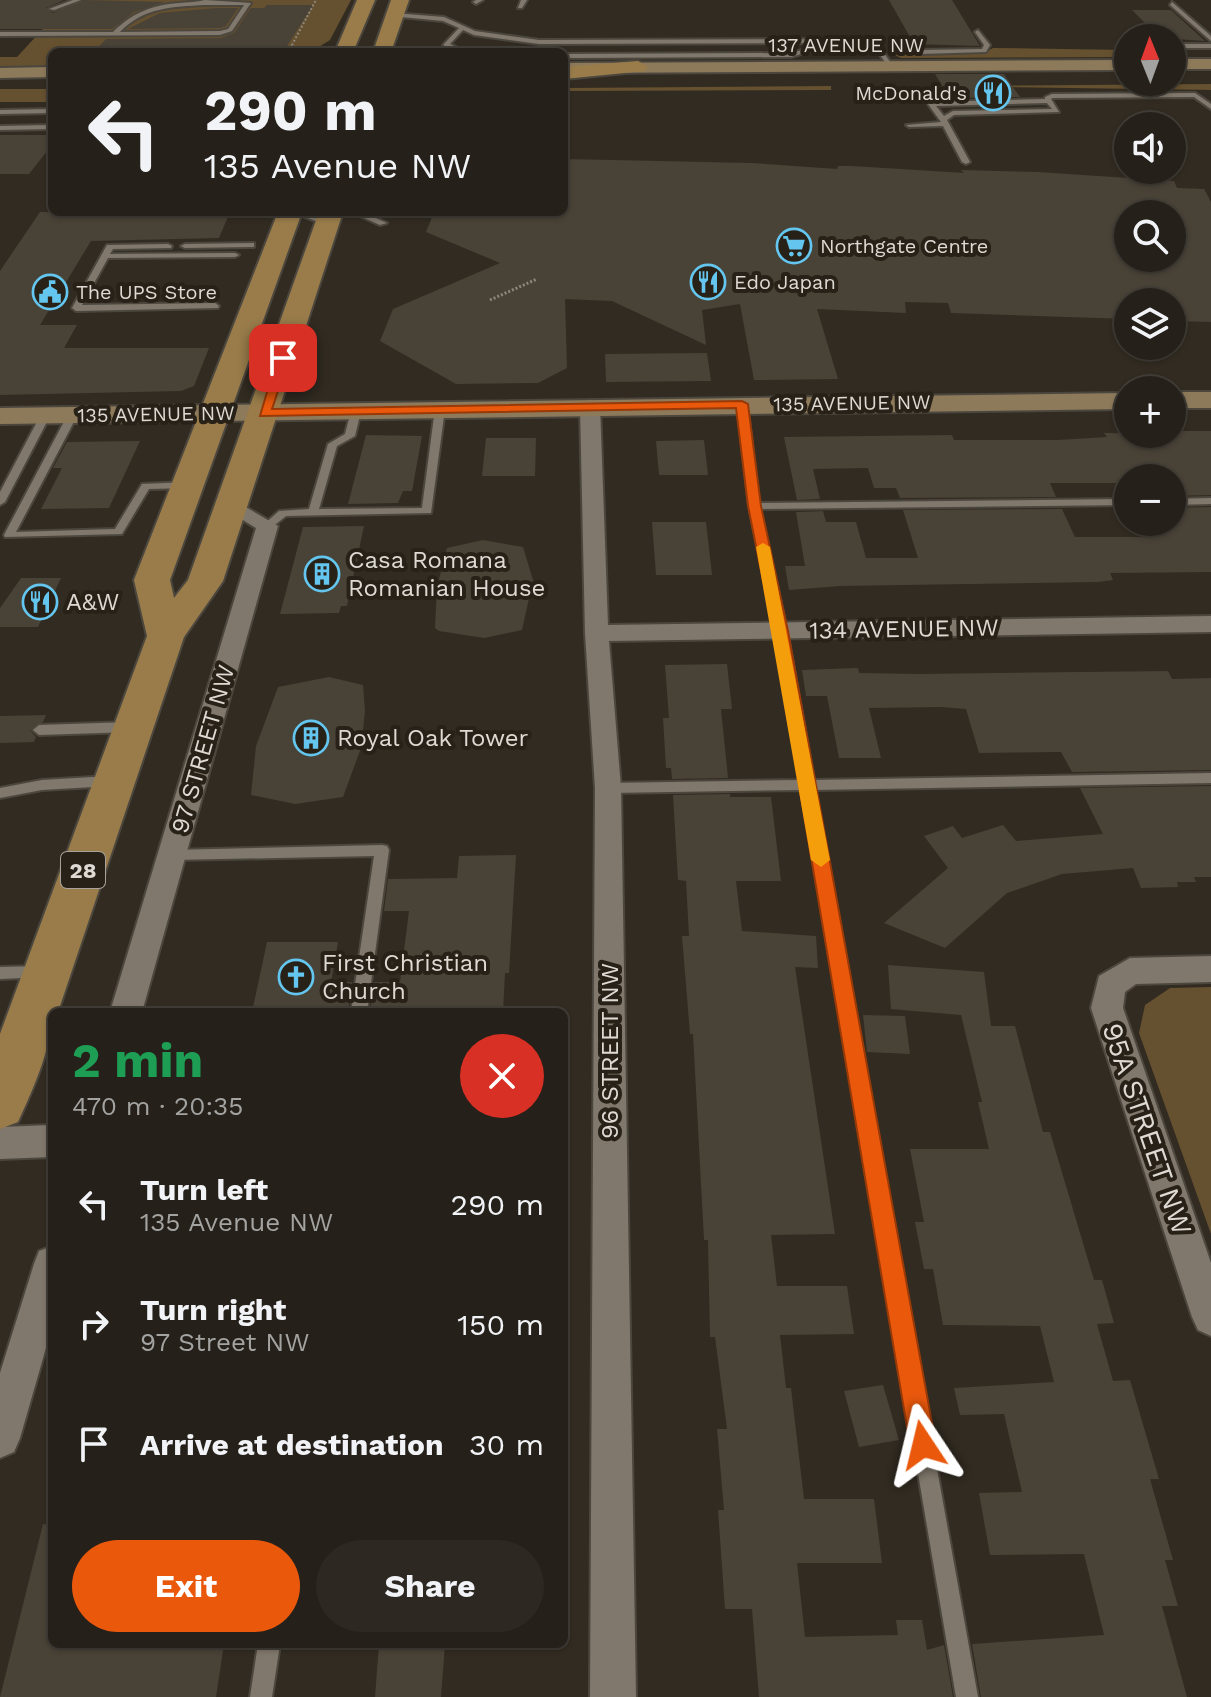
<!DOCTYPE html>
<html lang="en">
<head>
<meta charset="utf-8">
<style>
	body { margin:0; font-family:"Work Sans",sans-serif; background:#2d2822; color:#f1f3f6; height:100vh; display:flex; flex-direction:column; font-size:30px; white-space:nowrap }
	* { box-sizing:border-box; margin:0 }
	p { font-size:26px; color:#a3a3a2 }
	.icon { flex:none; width:44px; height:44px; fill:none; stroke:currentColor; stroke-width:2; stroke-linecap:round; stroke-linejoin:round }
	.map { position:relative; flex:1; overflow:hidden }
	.drawer { position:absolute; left:48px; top:1008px; width:520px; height:640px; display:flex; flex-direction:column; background:#252019; border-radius:12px; box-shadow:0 2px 6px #0004,0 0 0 2px #423e38 }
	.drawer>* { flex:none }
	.hud { position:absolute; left:48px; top:48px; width:520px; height:168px; border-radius:12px; box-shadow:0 2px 6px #0004,0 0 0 2px #423e38; background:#252019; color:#f1f3f6; overflow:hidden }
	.needle { width:52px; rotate:359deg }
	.tools { position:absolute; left:1114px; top:24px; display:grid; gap:16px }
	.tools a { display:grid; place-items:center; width:72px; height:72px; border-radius:50%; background:#252019; box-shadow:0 2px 6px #0004,0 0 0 2px #423e38; font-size:40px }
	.pin { position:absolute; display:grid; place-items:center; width:68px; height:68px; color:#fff; margin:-34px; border-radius:16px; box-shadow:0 4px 12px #0006 }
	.me { position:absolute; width:88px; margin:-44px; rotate:350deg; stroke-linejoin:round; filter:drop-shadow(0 0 6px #0008) }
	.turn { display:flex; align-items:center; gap:28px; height:168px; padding:0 24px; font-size:36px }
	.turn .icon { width:104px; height:104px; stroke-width:2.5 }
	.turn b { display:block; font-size:56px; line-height:68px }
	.round { display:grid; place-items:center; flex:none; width:84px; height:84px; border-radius:42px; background:#2d2822 }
	.head { display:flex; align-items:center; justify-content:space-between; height:136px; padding:0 24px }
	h1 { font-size:48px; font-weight:700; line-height:60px; color:#1e9e55 }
	.cta { display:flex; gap:16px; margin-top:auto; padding:16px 24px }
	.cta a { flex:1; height:92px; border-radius:48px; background:#ea580c; color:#fff; font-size:32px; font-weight:700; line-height:92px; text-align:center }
	.cta a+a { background:#2d2822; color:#f1f3f6 }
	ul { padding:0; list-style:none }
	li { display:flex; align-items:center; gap:24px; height:120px; padding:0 24px }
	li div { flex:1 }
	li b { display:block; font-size:30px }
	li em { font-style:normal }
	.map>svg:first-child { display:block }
	.green { fill:#65502f }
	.building { fill:#494237; fill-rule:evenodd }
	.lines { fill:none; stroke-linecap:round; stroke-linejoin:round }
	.lane-casing { stroke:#4c473e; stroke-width:4 }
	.street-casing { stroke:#4c473e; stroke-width:4 }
	.secondary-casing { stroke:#4c473e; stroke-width:4 }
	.primary-casing { stroke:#4c473e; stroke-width:4 }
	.path-far1 { stroke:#8c877f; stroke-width:2; stroke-dasharray:2 2; stroke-linecap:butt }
	.path { stroke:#8c877f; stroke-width:3; stroke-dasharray:2 2; stroke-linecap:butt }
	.lane { fill:#80786c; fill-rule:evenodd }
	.street { fill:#80786c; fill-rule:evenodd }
	.secondary { fill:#8d7a5b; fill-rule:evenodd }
	.primary { fill:#997c4a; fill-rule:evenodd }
	.route { fill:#ea580c; stroke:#983908; stroke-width:2 }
	.slow { fill:#f59e0b }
	.labels { text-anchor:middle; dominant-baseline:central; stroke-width:8; stroke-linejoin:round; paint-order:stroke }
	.far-street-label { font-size:20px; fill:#dedad3; stroke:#272117 }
	.far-poi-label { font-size:20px; fill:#dedad3; stroke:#272117; text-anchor:start }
	.shield { fill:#272117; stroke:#a7a29b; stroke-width:2 }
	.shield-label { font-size:22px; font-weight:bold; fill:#dedad3 }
	.poi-label { font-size:24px; fill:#dedad3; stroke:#272117; text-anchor:start }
	.street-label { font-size:24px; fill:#dedad3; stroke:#272117 }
	.near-street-label { font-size:28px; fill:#dedad3; stroke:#272117 }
</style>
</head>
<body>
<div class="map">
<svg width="1211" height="1697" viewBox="0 0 1211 1697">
	<rect width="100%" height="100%" fill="#312b21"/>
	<path class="green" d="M89 0H351L330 40 311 52H52V68H0V57H17L64 6Z
		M889 48 918 53H984L993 48 1128 50V57L901 58 892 54Z
		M1211 84V90L928 86H940Z
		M831 86V90L564 91V88Z
		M0 89H52V102H0Z
		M1211 987V1234L1139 1033 1145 1005 1170 988Z"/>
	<path class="building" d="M0 0H64L46 8 53 13 84 0 164 2 134 12 112 29H0Z
		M889 0H952L980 46 914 44Z
		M267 5H313L287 46H234L231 52H94L106 39 221 38 234 33 251 8H264Z
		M217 8H238L226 26 220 28 128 29 160 13Z
		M1132 10H1171L1205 41 1160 38Z
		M935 74H1004L1020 97 965 98 959 93H947Z
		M0 135H52V145L29 174H0Z
		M564 159 752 163 837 169 838 166H852L964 173 961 170 1038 172 1174 181 1177 188 1204 189 1211 202V322L1172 321V302H1128V319L951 313 948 303 905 302 906 313 817 309 838 379 754 380 740 304 702 310 706 345 612 301 565 299 567 368 538 383 456 384 380 341 393 309 500 263 426 232 434 212H564ZM1128 214H1172V258H1128Z
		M40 212H230L219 238 91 241 40 325H77L64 348H209L194 386 181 391 0 395V271Z
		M707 353 711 381 606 382 605 354Z
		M1172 431H1211V495L1172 496V478H1128V483H1050L1056 497 900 498 896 488H874L868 468 813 469 820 499 797 500 784 437 952 435 954 440H1057L1107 437 1104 433 1172 434Z
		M366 435 422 436 412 491H403L398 503 348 504Z
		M486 438H536L535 476H482Z
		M704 440 708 475H659L656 441Z
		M140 441 109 508 41 509 62 468H53L67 442Z
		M1211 507V572L1110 573 1113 580 1098 582 840 586 789 590 785 566H805L796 512H799L823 511 826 522H856L866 558H918L903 510 1062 509 1075 537H1158L1150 522H1172V508Z
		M652 522H706L712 575H656Z
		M364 526 347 606H341L339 613 280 614 303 527Z
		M483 540 523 547 533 580 522 630 484 638 439 631 435 628 437 587 447 548Z
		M21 578H61L38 627H0V608Z
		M727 664 732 709H721L728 778 672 779 671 768H666L663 718H669L665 665Z
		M858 668 859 673 920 674 1168 671 1172 679 1211 678V770L1072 772 1061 752 979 753 966 709 941 707 869 708 881 758H839L827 696H806L802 670Z
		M329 677 363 685 365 711 361 748 343 797 295 804 251 795 256 746 278 687Z
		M46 715 43 722 30 730 36 737 34 742 0 743V716Z
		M1211 786V877H1194L1196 882H1177L1178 887 1141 888 1133 868 1062 874 1007 893 945 948 884 923 948 868 924 836 953 826 962 838 1003 825 1016 841 1103 834 1080 788Z
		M730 794V797H771L781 881H736L742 931 816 936 818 968 795 967 835 1234 771 1235 777 1286H847L854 1334 780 1335 786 1388H791L804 1499H874L882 1563H797L805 1637 898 1635 896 1620H922L927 1650 944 1645 953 1697H759L752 1609H725L718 1510H724L717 1429H727L715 1337H710L708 1240H704L693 1034H690L682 936H689L686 881 678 880 673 795Z
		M516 855 509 973H505L503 1012H370L374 982H400L409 911H384L388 879 457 878 459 856Z
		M267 942H338L331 982H352L348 1012H252Z
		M888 965 984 972 991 1026H1015L1043 1132H1050L1094 1280H1102L1114 1323 1097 1324 1113 1381 1130 1380 1159 1479H1150L1173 1560H1165L1178 1606H1162L1187 1697H981L972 1644 1104 1635 1084 1554 990 1555 979 1493 1022 1492 1004 1414 960 1415 954 1388 1054 1382 1040 1326 943 1325 933 1269H924L915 1222H924L910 1149H989L978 1102H982L961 1015 891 1009Z
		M863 1015 905 1016 910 1054 867 1052Z
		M883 1385 899 1440 859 1447 844 1391Z
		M43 1524 52 1525V1644H224L216 1697H0Z
		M379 1644H445L441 1697H375Z"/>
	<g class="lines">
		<g class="lane-casing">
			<path id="lane" d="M73 0H81L54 10 49 9Z
				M205 0 251 3 232 31 220 35 0 36V32H113C132 13 152 5 179 3 188 2 197 2 205 0ZM205 5H244L228 29 220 31 120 32C144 7 172 7 205 5Z
				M476 0H483L476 4 473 2Z
				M521 0H527L522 8H518Z
				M1172 2 1211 36V41L1170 5Z
				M393 13 444 17 475 31 539 40 801 39 879 46 893 66 888 67 877 50 831 45 791 57 564 58V54L791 53 821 45 801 43 539 44 474 35 463 30 450 44 466 52H458L443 45 459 28 443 21 391 16Z
				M978 30 990 45 986 52 921 54 906 48 909 46 922 50 982 49 984 45 975 32Z
				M1172 44H1211V48H1172Z
				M1195 93 1211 104V109L1194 97 1053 98 1051 99 1059 112 954 115 947 120 970 162 966 164 962 162 943 126 909 127 906 125 941 122 928 104 931 102 1045 99V97L1052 94ZM1047 103 1052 109 953 111 944 116 936 106Z
				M52 109V113L0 114V110Z
				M52 125V129L0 130V126Z
				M291 212H303L331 222 324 224Z
				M351 212H362L387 223 380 225Z
				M254 243V247H251L185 248 181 246 185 244Z
				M168 244 172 246 171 248 113 249 110 254 235 253 239 255 235 257 108 258 82 305 215 303 219 306 218 308 76 311 72 308 107 245Z
				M742 401 747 404 759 503 1128 499V505L760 509 787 631 814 780 1211 773V783L815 790 978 1697H956L802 790 608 793 601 788 608 783 800 780 775 631 749 506 737 404Z
				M440 406 445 409 431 513 286 516 271 528H263L262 526 279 511 309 509 328 444 345 434 351 411 356 408 361 411 355 436 337 446 319 509 422 508 435 409Z
				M45 413 50 416 5 502 0 505V492L40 416Z
				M72 413 77 416 16 532 115 529 142 484 188 482 193 485 188 488 149 489 122 534 5 537 4 535 67 416Z
				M1211 498V504L1172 505V499Z
				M131 722 137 727 131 732 39 735 33 730 39 725Z
				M110 776 117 781 110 786 42 790 0 798V788L42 780Z
				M382 845 387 846 389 850 367 1012H351L374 856 172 860 167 859 165 855 167 851 172 850Z
				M40 966 45 967 48 972 45 977 0 979V967Z
				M258 1644H280L272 1697H250Z"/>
		</g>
		<g class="street-casing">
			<path id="street" d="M590 400 600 406 608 625 1211 616V632L609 641 621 788 636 1697H590L595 788 585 633 580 406Z
				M232 499 278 526 142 1012H110L256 528 225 509 221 505 225 501Z
				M1211 956V982L1136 984 1125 992 1123 1008 1211 1263V1336L1198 1330 1192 1317 1091 1008 1099 976 1130 958Z
				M52 1125V1157L0 1159V1127Z
				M52 1246V1327L20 1438 14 1452 0 1458V1373L34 1264 39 1251Z"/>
		</g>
		<g class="secondary-casing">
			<path id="secondary" d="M1172 59H1211V69H1172Z
				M1128 60V70L564 73V63Z
				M52 67V77L0 78V68Z
				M1172 392H1211V408H1172Z
				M1128 393V409L0 424V408Z"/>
		</g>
		<g class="primary-casing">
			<path id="primary" d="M357 0H375L353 52H335Z
				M391 0H409L391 52H373Z
				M638 61 648 67 645 71 564 79V67Z
				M278 212H302L170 580 174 598 188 580 319 212H343L223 581 184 637 58 1012H52C52 1048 33 1089 18 1122L0 1129V1034L147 636 134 580Z"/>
		</g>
		<path class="path-far1" d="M302 52 292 45 316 0"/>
		<path class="path" d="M490 300 537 279"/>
		<use href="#lane" class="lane"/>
		<use href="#street" class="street"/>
		<use href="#secondary" class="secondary"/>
		<use href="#primary" class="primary"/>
	</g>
	<path class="route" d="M283 355 289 358 272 409 742 401 748 404 761 506 788 631 936 1445 932 1455 923 1458 914 1455 910 1445 773 631 748 506 736 408 260 416 277 358Z"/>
	<path class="slow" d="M763 543 770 547 830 860 821 867 811 860 756 547Z"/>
	<defs>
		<g id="restaurant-ring" transform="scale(1.8)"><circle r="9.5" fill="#272117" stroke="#64c5ee" stroke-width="1.5"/><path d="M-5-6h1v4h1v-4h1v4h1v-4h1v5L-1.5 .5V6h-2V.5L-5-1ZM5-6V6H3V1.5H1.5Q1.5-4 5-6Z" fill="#64c5ee"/></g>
		<g id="supermarket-ring" transform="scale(1.8)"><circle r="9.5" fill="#272117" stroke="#64c5ee" stroke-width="1.5"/><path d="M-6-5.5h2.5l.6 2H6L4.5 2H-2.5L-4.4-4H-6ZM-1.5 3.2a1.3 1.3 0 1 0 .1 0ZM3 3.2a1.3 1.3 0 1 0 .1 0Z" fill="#64c5ee"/></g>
		<g id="civic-ring" transform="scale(1.8)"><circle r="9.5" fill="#272117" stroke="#64c5ee" stroke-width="1.5"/><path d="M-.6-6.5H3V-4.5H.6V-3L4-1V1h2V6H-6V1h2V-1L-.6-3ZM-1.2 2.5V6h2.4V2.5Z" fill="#64c5ee"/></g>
		<g id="building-ring" transform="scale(1.8)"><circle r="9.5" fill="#272117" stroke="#64c5ee" stroke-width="1.5"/><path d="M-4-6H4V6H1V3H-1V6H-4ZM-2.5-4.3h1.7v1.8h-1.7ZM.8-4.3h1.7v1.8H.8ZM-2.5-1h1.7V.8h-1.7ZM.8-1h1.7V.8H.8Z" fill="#64c5ee"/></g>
		<g id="church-ring" transform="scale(1.8)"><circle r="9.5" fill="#272117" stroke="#64c5ee" stroke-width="1.5"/><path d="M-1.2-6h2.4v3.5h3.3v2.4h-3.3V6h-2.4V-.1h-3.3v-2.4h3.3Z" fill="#64c5ee"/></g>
	</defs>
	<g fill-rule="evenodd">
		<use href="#restaurant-ring" x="993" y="93"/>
		<use href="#supermarket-ring" x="794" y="246"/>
		<use href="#restaurant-ring" x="708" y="282"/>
		<use href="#civic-ring" x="50" y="292"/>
		<use href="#building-ring" x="322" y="574"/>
		<use href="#restaurant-ring" x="40" y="602"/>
		<use href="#building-ring" x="311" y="738"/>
		<use href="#church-ring" x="296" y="977"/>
	</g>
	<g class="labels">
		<g class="far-street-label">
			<text x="846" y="45">137 AVENUE NW</text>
			<text transform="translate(852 403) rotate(-1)">135 AVENUE NW</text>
			<text transform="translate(156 414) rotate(-1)">135 AVENUE NW</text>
		</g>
		<g class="far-poi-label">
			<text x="967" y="93" text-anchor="end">McDonald's</text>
			<text x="820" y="246">Northgate Centre</text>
			<text x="734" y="282">Edo Japan</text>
			<text x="76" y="292">The UPS Store</text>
		</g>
		<rect class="shield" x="61" y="852" width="44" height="36" rx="6"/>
		<g class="shield-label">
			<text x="83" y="870">28</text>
		</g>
		<g class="poi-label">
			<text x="348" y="560">Casa Romana<tspan x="348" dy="28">Romanian House</tspan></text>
			<text x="66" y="602">A&amp;W</text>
			<text x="337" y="738">Royal Oak Tower</text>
			<text x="322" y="963">First Christian<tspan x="322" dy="28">Church</tspan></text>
		</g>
		<g class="street-label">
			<text transform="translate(904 629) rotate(-1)">134 AVENUE NW</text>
			<text transform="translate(203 749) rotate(-74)">97 STREET NW</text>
			<text transform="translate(610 1051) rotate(-90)">96 STREET NW</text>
		</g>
		<g class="near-street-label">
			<text transform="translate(1147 1129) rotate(71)">95A STREET NW</text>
		</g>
	</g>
</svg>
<div class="tools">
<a><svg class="needle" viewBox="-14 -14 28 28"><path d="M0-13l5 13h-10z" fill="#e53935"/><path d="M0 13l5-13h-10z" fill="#a3a3a2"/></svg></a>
<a><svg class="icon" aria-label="sound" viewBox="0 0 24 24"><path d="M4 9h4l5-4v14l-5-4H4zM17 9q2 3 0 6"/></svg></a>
<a><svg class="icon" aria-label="search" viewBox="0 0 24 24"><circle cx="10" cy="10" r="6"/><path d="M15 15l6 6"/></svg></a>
<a><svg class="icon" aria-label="layers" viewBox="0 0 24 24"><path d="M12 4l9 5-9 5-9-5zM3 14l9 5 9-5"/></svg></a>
<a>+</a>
<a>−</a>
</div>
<div class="pin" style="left:283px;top:358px;background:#d93025"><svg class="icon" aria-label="arrive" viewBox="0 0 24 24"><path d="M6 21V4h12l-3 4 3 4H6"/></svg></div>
<svg class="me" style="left:923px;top:1445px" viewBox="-20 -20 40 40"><path d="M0-17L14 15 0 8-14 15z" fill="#ea580c" stroke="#fff" stroke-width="4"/></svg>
<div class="hud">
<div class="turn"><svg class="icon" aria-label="left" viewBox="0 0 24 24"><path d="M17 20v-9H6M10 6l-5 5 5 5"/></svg><div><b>290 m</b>135 Avenue NW</div></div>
</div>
<section class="drawer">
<div class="head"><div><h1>2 min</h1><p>470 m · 20:35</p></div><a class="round" style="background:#d93025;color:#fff"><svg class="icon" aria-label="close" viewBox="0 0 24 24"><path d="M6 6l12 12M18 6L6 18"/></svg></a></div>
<ul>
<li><svg class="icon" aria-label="left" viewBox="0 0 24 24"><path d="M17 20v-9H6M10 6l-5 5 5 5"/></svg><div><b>Turn left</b><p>135 Avenue NW</p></div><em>290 m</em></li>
<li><svg class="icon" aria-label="right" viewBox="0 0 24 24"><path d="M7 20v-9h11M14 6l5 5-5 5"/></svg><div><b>Turn right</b><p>97 Street NW</p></div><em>150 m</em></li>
<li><svg class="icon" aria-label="arrive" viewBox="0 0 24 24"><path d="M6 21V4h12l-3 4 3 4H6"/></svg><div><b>Arrive at destination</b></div><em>30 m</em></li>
</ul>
<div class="cta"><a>Exit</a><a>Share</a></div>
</section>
</div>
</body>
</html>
